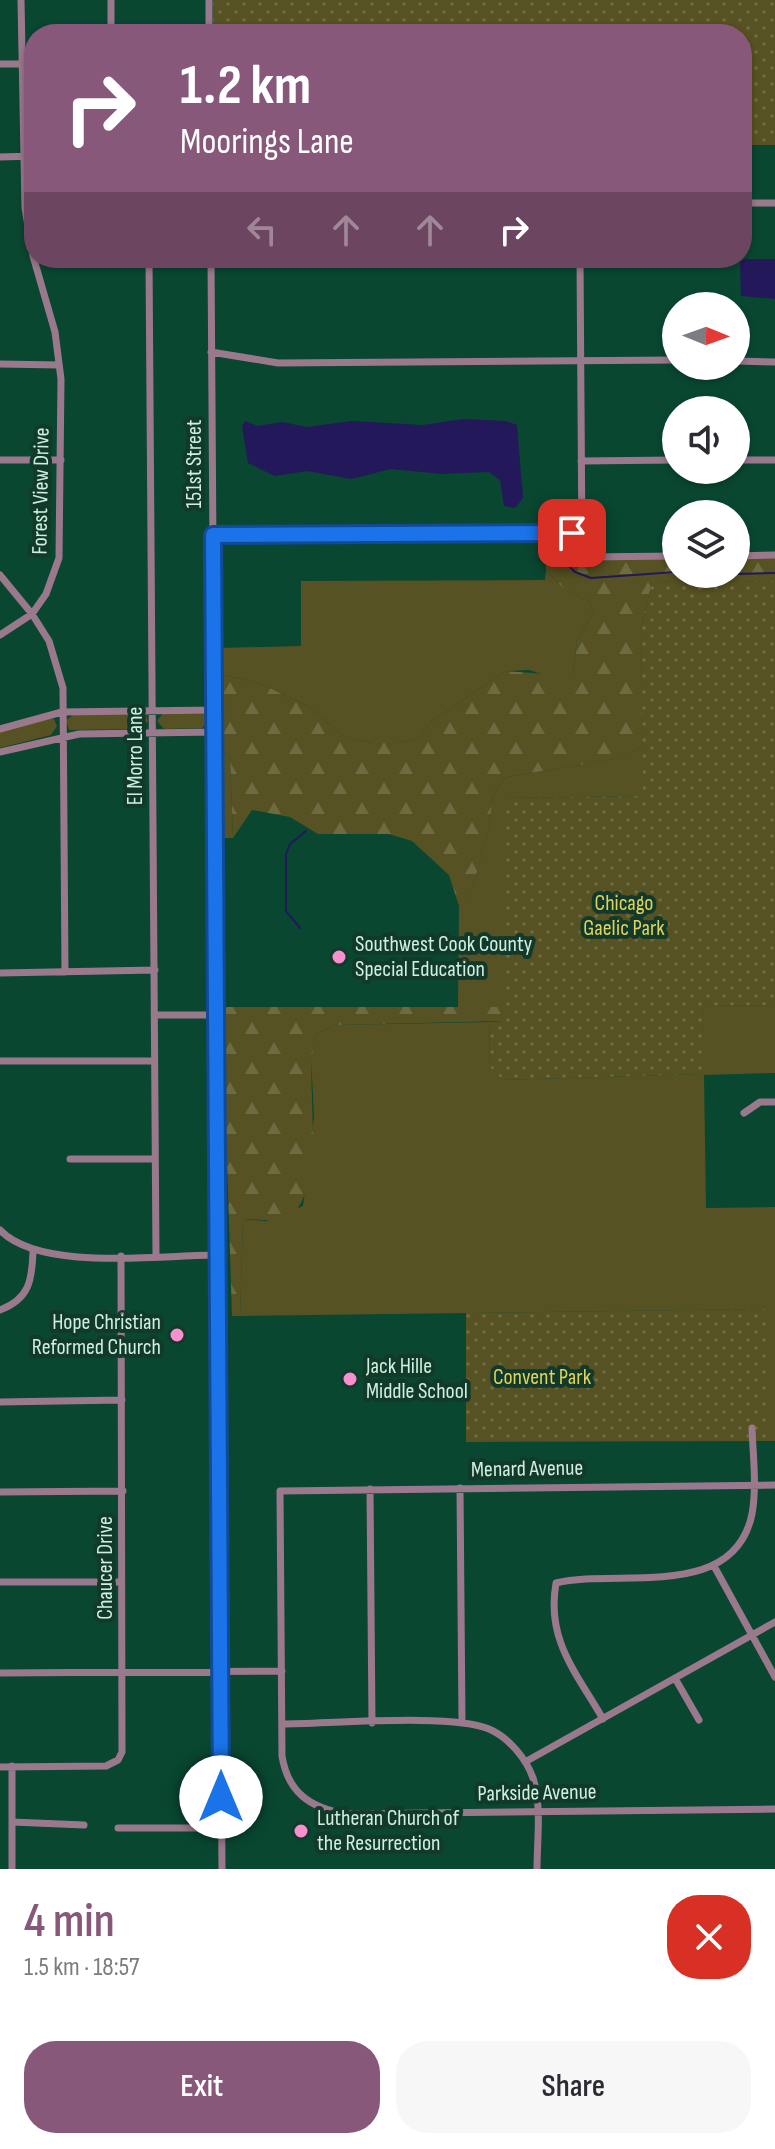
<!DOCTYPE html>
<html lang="en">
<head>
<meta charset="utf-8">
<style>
	body { margin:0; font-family:"Sofia Sans Condensed",sans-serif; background:#f7f7f7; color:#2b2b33; height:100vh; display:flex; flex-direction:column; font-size:30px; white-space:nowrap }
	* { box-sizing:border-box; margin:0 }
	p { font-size:26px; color:#7c7c81 }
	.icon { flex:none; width:44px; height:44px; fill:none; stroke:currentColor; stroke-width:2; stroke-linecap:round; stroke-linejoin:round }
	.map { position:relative; height:1869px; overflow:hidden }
	.sheet { display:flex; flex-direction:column; background:#fff; flex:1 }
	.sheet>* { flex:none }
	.banner { position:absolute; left:24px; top:24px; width:728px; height:244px; border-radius:32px; box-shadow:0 2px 6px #0004; background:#875879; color:#fff; overflow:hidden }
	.needle { width:52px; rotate:91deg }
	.buttons { position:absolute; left:662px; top:292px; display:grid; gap:16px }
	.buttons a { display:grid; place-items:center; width:88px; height:88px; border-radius:50%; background:#fff; box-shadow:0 2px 6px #0004; font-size:40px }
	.pin { position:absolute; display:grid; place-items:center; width:68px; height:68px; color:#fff; margin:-34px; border-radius:16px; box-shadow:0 4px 12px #0006 }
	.me { position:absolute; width:88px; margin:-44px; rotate:0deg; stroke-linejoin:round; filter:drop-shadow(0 0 6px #0008) }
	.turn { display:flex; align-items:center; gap:28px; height:168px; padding:0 24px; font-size:36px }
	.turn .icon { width:104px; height:104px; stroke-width:2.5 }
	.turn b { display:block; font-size:56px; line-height:68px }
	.lanes { display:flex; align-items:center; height:76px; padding:0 24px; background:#0003; justify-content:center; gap:40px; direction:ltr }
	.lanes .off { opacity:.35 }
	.round { display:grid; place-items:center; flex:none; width:84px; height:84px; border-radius:32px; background:#f7f7f7 }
	.head { display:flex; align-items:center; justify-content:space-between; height:136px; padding:0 24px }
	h1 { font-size:48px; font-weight:600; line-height:60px; color:#875879 }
	.cta { display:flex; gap:16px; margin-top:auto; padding:16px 24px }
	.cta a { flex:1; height:92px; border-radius:32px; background:#875879; color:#fff; font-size:32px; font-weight:600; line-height:92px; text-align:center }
	.cta a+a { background:#f7f7f7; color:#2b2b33 }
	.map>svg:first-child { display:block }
	.grass { fill:#575223 }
	.forest { fill:url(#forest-firs) }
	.park { fill:url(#park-dots) }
	.water { fill:#23185a }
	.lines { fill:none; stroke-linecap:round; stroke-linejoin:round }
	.stream { stroke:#23185a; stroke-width:2 }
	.minor { stroke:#9b798d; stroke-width:7 }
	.route-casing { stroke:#114b97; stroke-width:20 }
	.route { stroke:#1a73e8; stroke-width:14 }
	.poi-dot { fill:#f790ce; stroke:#12392a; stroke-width:3 }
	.labels { text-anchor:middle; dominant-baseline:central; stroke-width:8; stroke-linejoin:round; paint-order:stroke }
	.street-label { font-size:22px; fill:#cef1df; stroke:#12392a }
	.park-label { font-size:22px; fill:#e0d45c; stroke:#12392a }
	.poi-label { font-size:22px; fill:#cef1df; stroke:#12392a; text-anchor:start }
</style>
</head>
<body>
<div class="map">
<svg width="775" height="1869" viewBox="0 0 775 1869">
	<defs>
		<pattern id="forest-firs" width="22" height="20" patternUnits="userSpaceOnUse" patternTransform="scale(2)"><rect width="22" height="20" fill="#575223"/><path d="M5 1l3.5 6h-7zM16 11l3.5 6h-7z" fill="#6e6b42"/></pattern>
		<pattern id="park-dots" width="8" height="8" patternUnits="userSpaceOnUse" patternTransform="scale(2)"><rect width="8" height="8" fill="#575223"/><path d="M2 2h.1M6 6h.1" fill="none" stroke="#6e6b42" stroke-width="1.8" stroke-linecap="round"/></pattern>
	</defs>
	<rect width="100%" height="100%" fill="#094731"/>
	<path class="grass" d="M546 570 565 590 589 601 594 612 577 639 573 676 551 677 529 670 506 671 432 721 418 738 399 743H372L345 737 308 706 259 683 218 674V648L301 646V581L545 580Z
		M164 712 205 714 207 723 202 728 164 729 157 721Z
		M75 714H146L148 721 141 729 69 730 66 720Z
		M49 718 54 719 57 726 51 735 0 748V732Z
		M643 747 644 796 504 798V1007L458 1009 459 906 468 903 489 828 493 795 506 777 614 759Z
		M219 751 230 755 233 838H218Z
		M775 1005V1073L704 1075 706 1208 775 1207V1441H766L765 1309 240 1316 243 1219 266 1221 303 1206 314 1118 311 1055 316 1034 336 1025 490 1022 489 1065 503 1080 703 1074 702 1006Z"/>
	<path class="forest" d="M775 555V581L652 582 641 629 643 747 615 759 506 777 493 795 489 828 468 904 459 906 449 875 412 841 389 834H318L290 817 252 810 233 838 230 755 219 751 218 674 259 683 308 706 345 737 372 743H399L418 738 432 721 506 671 573 676 577 639 594 612 589 601 565 590 546 570V559L676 556V574H736V556Z
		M222 1007H504L503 1021 336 1025 316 1034C301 1088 332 1177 288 1221L243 1219 240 1316H232Z"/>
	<path class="park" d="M213 0H775V145H742V34H213Z
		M775 581V1005L702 1006 704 1074 503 1080 489 1066 490 1022 503 1021 504 798 643 796 641 629 652 582Z
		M766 1309V1441L466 1442V1313Z"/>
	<path class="water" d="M745 259H775V299L741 296 740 262Z
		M463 419 506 421 517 425 523 498 515 508 504 506 500 480 489 472 442 474 391 469 351 479 307 471 275 476 248 463 242 426 245 421 258 426 282 422 307 427 352 421 423 425Z"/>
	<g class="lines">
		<path class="stream" d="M553 551 575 572 591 578 676 572
			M736 574 775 573
			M300 928 286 911V854L290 844 306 831"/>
		<path class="minor" d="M21 0 25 208 33 256 55 332 61 379 59 558 46 594 32 614 49 641 63 688 65 972
			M111 0V34
			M209 0V34
			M0 64H22
			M0 157 34 156
			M742 203H775
			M149 258 156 1255
			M211 258 222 1869
			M293 258H368
			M580 258 582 549 586 557 676 556
			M683 258 684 262
			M211 352 278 363 676 360
			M736 361 775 362
			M0 364 59 365
			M0 460H61
			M736 460H775
			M581 461 676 460
			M213 535 581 532
			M736 556 775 555
			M0 575 32 614 0 635
			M0 729 62 712 214 710
			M0 752 79 734 214 732
			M0 973 155 970
			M155 1015H216
			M0 1061H154
			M744 1113 760 1102H775
			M70 1159H154
			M0 1230C40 1272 161 1255 218 1255
			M0 1310C29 1299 32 1281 33 1252
			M0 1402 122 1400
			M775 1485 280 1491 282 1756C288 1793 310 1807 344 1814L775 1809
			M460 1488 462 1722
			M370 1489 372 1723
			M0 1492 123 1491
			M714 1566 775 1677
			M0 1582H121
			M0 1673 282 1671
			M676 1680 699 1720
			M603 1719C576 1672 546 1640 556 1583 618 1568 734 1602 752 1514 757 1486 753 1456 752 1428
			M282 1724C328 1724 453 1713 489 1729 508 1737 526 1758 533 1778 542 1805 537 1840 537 1869
			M525 1762 775 1622
			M0 1767 106 1766 118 1760 122 1752 121 1256
			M12 1822 84 1825
			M118 1828H221
			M12 1869V1766"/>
	</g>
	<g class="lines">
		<g class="route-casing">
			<path id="route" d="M221 1797 213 535 572 533"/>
		</g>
		<use href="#route" class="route"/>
	</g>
	<g class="poi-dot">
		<circle cx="339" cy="957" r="8"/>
		<circle cx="177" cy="1335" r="8"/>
		<circle cx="350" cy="1379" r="8"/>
		<circle cx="301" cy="1831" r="8"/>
	</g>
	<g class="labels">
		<g class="street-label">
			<text transform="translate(194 464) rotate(-90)">151st Street</text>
			<text transform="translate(41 491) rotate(-89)">Forest View Drive</text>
			<text transform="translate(135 756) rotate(-90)">El Morro Lane</text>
			<text transform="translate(527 1469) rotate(-1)">Menard Avenue</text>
			<text transform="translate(105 1568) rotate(-90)">Chaucer Drive</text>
			<text transform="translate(537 1793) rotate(-1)">Parkside Avenue</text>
		</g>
		<g class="park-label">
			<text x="624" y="903">Chicago<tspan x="624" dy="25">Gaelic Park</tspan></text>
			<text x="542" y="1377">Convent Park</text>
		</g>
		<g class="poi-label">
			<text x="355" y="944">Southwest Cook County<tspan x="355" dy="25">Special Education</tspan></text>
			<text x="161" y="1322" text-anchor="end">Hope Christian<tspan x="161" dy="25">Reformed Church</tspan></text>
			<text x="366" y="1366">Jack Hille<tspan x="366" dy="25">Middle School</tspan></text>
			<text x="317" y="1818">Lutheran Church of<tspan x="317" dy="25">the Resurrection</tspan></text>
		</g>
	</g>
</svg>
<div class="buttons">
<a><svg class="needle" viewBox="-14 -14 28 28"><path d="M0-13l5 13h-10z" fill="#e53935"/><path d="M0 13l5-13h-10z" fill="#7c7c81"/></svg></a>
<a><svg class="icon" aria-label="sound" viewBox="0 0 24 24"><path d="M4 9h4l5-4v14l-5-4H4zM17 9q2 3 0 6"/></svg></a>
<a><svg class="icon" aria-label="layers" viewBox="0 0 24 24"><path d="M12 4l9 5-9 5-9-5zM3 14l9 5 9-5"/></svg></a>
</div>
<div class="pin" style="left:572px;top:533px;background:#d93025"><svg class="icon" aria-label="arrive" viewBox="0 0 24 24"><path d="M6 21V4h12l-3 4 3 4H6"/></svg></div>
<svg class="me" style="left:221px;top:1797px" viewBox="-20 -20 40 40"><circle r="19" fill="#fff"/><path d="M0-13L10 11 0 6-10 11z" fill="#1a73e8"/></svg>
<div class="banner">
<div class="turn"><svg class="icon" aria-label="right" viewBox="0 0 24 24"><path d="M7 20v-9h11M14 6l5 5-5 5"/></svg><div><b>1.2 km</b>Moorings Lane</div></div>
<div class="lanes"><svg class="icon off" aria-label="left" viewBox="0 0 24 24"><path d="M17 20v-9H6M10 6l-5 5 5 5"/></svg><svg class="icon off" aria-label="ahead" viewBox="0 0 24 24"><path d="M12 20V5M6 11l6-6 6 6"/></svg><svg class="icon off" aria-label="ahead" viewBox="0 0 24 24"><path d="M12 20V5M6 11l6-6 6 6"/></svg><svg class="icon" aria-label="right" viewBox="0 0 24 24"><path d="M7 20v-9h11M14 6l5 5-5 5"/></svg></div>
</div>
</div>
<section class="sheet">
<div class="head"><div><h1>4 min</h1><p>1.5 km · 18:57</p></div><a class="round" style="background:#d93025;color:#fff"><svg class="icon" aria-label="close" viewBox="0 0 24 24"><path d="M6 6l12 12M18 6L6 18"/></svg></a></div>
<div class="cta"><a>Exit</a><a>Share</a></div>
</section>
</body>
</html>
